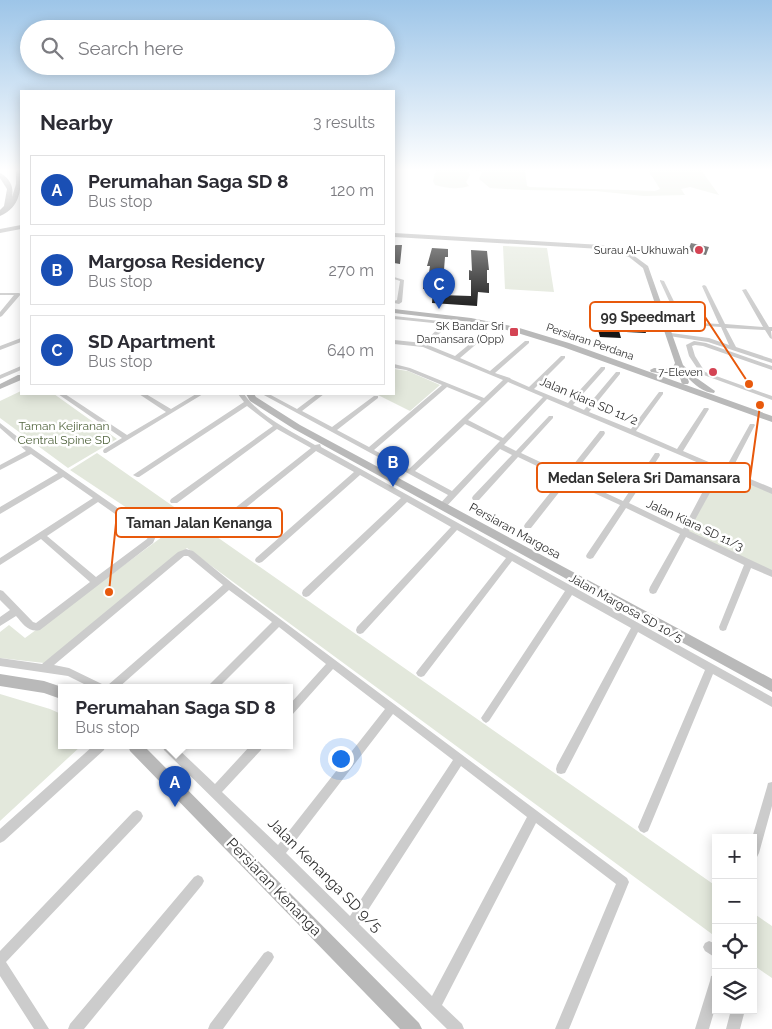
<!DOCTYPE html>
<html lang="en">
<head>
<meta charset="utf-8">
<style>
  :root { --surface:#fff; --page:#f7f7f7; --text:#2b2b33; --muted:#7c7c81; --line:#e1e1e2; --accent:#d44454 }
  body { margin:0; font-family:Raleway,sans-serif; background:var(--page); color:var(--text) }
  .controls { position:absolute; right:15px; bottom:15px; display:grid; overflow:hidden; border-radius:0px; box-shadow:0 2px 12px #0003 }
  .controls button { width:45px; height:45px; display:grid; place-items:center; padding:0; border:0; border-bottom:1px solid var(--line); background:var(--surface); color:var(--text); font:25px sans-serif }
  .you { position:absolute; left:340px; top:758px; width:18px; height:18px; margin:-12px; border:4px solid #fff; border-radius:50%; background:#1a73e8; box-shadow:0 0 0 8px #1a73e833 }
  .badge { display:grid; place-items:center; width:32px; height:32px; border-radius:50%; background:var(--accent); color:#fff; font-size:16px; font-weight:700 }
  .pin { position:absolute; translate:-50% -41px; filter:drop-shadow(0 1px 2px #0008) }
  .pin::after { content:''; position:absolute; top:26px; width:18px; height:15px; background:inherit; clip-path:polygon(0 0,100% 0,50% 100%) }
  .popup { position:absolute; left:58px; top:684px; width:235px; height:65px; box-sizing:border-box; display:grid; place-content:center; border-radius:0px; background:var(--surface); filter:drop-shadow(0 1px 4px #0005); font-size:16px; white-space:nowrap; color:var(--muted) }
  .popup b { font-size:19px; color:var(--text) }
  .popup::after { content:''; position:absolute; left:50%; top:100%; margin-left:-10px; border:10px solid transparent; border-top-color:var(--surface) }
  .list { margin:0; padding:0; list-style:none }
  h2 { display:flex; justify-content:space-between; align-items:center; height:65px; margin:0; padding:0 20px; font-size:21px }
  h2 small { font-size:16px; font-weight:400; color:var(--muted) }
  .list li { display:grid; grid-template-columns:32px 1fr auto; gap:15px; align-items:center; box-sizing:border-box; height:70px; margin:0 10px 10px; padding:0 10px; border:1px solid var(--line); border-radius:0px }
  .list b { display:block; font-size:19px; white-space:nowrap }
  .list p { margin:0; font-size:16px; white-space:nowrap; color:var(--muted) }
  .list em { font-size:16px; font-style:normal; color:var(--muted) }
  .icon { flex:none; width:28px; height:28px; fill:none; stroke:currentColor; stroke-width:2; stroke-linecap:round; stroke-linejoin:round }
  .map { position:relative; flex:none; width:772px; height:1029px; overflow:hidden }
  .search { position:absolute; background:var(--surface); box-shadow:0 2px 12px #0003; left:20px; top:20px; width:375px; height:55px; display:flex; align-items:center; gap:12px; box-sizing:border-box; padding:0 18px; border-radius:28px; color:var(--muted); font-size:19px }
  .panel { position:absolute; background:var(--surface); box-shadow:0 2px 12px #0003; left:20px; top:90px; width:375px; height:305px; border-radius:0px }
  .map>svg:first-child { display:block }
  .green { fill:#e3e8dc }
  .building { fill:#161616 }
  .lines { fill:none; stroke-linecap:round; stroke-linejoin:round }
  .street { fill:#ccc; fill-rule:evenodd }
  .secondary { fill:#b9b9b9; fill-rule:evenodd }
  .highway { fill:#969696; fill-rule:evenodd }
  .poi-dot { fill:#d44454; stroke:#fff; stroke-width:2 }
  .labels { text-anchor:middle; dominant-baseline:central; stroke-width:5; stroke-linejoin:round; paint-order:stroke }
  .far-poi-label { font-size:11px; fill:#2f2f2f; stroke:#fff; text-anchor:end }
  .far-street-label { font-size:11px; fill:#2f2f2f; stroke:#fff }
  .street-label { font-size:12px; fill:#2f2f2f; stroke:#fff }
  .park-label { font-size:12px; fill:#546741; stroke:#fff }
  .near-street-label { font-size:15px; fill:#2f2f2f; stroke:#fff }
  .leader { fill:none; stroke:#e8590c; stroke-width:2 }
  .callout-dot { fill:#e8590c; stroke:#fff; stroke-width:2 }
  .callout { fill:#fff; stroke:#e8590c; stroke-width:2 }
  .callout-label { font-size:14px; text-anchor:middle; font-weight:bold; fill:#2f2f2f }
</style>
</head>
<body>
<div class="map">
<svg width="772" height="1029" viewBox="0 0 772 1029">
  <rect width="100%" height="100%" fill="#fff"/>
  <path class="green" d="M436 170H467L470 175 466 182 469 186C457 190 446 188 435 185L433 181Z
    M470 170H525L527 186 530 187 655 191 660 189 648 170H701L719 195 690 187 681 189 685 195 644 196 596 191 525 190 490 188 479 179 482 172Z
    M503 246 547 248 554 292 505 289Z
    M394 369 408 371 440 385 410 411 376 394H394Z
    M21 391V394H54L117 439 68 468 0 418V401Z
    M97 453 716 886V937L187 548 44 663 0 658V632L9 625 25 638 166 534 70 470Z
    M721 471 772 492V572L688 532Z
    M0 694 50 709 61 714V746H81L0 821Z
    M753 913 772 926V978L753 965Z"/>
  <path class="building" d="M691 243 709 247 706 255 692 252 689 248Z
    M396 245H402L400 264 394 263V246Z
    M432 248 448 249V257H445L444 270H446L445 279H442L440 295 471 296V280H469V270L472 271 471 250 487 251 489 270H487V283H489V293L478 292 477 306 432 303 433 290 423 289 424 279H428L430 266H427Z
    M629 305 638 307 646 333 626 332 622 317 595 315 593 306 619 307H630Z
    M597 326 618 327 621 338 600 337Z"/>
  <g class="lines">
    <path class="street" d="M394 277 404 280 402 302 399 304 394 303V301L397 300 400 281 394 279Z
      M660 280 664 281 684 322 719 324 702 286 704 285 706 286 725 324 763 327 742 290 746 289 769 327H772V331H771L772 339 770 338 765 330 726 328 736 347 772 359V363L708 342 669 336V334L671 333 709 338 729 345 721 327 680 324 672 308 658 307 657 306 660 304 671 305 660 281Z
      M0 293H19L21 294 2 316 0 317V312L14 295H0Z
      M394 316 449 322V324L428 345 455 356 483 333H487V335L460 358 490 371 525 341H529V343L495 373 510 378 511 379 529 387 561 356H565V358L534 389 568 403 601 367H605V369L573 405 584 410 616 372H620V374L589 412 631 429 659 392H663V394L636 431 677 449 704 408H708L709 409 683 451 725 469 750 424H754L755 425 731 471 772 488V494L547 399 504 445 516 451 549 416H553V418L521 453 566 474 600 431H604L605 433 604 435 571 477 623 501 655 453H659L660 455 659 457 629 503 683 529 710 478H716L717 480 689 531 772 570V577L751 568 727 627 726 630 723 631 720 630 719 627 744 565 686 537 656 593 653 594 650 593 649 590 650 587 680 534 626 508 593 558 590 559 587 558 586 556 587 554 620 505 568 481 531 528H525L524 526 525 524 562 478 518 457 479 500H473L472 498 473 496 512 455 500 449 445 508H439L438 506 448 495 262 394H269L297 409 317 394H324L302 411 332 427 374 396H378V398L337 430 369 447 442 385 406 370 394 368V364L410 368 484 398 503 380 423 347 394 344V340L423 343 443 324 394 319ZM508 382 543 397 503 438 468 420ZM447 387 481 401 409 469 374 450ZM465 424 500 441 452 491 415 471Z
      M21 338V342L0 350V346Z
      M694 341 706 343 772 366V370L703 346 695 345 692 346 695 356 705 372 772 396V400L701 374 689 356 686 345Z
      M21 366V370L0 379V375Z
      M58 394H65L127 435 166 412 139 394H146L171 409 196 394H203L106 453H104L103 451 104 449 122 438Z
      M238 394H244C259 416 292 432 315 445L320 444 321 447 772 697V707L713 674 648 831 644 833 640 831 638 827 705 670 638 632 565 773 561 774 557 773 556 769 557 765 631 628 572 595 489 721 486 723 483 721 481 718 483 715 565 591 512 561 424 676 421 677 418 676 416 673 418 670 506 558 457 530 363 633 360 634 357 633 356 630 357 627 451 527 407 502 309 596 306 597 303 596 302 593 303 590 401 498 360 475 262 562 259 563 256 562 255 560 256 558 354 472 316 451 217 531H211L210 529 211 527 311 448 277 429 177 503H171L170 501 171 499 273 426 247 406 139 477H137L133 475 244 402Z
      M0 423 33 449 155 534 156 536 153 543 40 630C29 633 23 624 16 616L0 626V617L10 610 0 600V590L3 591 33 622 36 623 90 582 41 539 0 565V558L93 498 63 477 0 514V507L58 473 31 454 0 470V465L26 451 0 428ZM98 502 148 537 147 539 96 577 47 536Z
      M186 549 193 551 232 583 627 878 629 882 569 1029H555L616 884 536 823 442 1005 462 1024 464 1029H447L164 750 163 746H175L215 784 250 746H262L261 750 222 792 278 845 385 709 333 669 292 715 289 717V705L326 664 279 627 218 688H207L209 685 272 622 229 590 118 688H106L108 685 223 585 188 556H184L54 665 69 668 104 685 106 688H92L68 676 0 666V658L42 664 178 552ZM393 714 453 760 350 916 286 853ZM461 766 527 817 432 996 359 924Z
      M93 746H105L104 750 4 841 0 843V829Z
      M772 782V806L759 853 757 857 753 859V838H752L767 787 768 783Z
      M137 810 141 812 143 816 141 820 6 962 49 1029H34L0 976V951L133 812Z
      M198 875 202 877 204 881 202 885 84 1029H68L70 1024 194 877Z
      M709 941 716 944V958L705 951 703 947 705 943Z
      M268 951 272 953 274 957 272 961 223 1029H208L210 1024 264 953Z
      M716 975V1005L709 1029H695L710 981 711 976Z
      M731 1010H745L740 1029H726Z"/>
    <path class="secondary" d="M21 225V229L0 233V229Z
      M394 233 602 245 633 255 648 266 683 365 698 379 715 391 714 393C704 393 694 384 687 377L689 382 688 384H682L678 372 665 374 651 372 650 370 654 368 672 369 675 363 643 268 629 257 601 249 394 237Z
      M394 309 471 318 516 327 569 343 772 416V422L563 347 511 331 471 322 394 313Z
      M18 375H21V380L0 389V384Z
      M246 394H254L256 397 300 425 772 679V692L294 429 250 401Z
      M0 674 44 681 65 688H61V699L44 693 0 686Z
      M128 746H144L419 1023 422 1029H400L130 751Z"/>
    <path class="highway" d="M16 170H21C21 189 21 207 0 216V210L4 206 7 189 0 178V173C10 178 14 187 12 197L16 184Z"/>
  </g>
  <linearGradient id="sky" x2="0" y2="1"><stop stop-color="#9dc5e8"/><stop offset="0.54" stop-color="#fff"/><stop offset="1" stop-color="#fff" stop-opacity="0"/></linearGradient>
  <rect width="772" height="314" fill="url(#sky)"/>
  <g class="poi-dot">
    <circle cx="699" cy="250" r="5"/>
    <rect x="509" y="327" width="10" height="10" rx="2.5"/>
    <circle cx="713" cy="372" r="5"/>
  </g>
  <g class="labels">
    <g class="far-poi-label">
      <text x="689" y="250">Surau Al-Ukhuwah</text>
      <text x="504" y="326">SK Bandar Sri<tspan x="504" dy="13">Damansara (Opp)</tspan></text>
      <text x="703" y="372">7-Eleven</text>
    </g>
    <g class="far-street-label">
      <text transform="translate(590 342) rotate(19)">Persiaran Perdana</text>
    </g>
    <g class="street-label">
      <text transform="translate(589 401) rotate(23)">Jalan Kiara SD 11/2</text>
      <text transform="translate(695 525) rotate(25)">Jalan Kiara SD 11/3</text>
      <text transform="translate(515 531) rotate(29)">Persiaran Margosa</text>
      <text transform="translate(626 608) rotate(29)">Jalan Margosa SD 10/5</text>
    </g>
    <g class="park-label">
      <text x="64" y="426">Taman Kejiranan<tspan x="64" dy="14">Central Spine SD</tspan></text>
    </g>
    <g class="near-street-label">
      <text transform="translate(325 875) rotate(45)">Jalan Kenanga SD 9/5</text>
      <text transform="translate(274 887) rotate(46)">Persiaran Kenanga</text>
    </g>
  </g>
  <path class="leader" d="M749 384L705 317M760 405L750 478M109 592L116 523"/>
  <g class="callout-dot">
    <circle cx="749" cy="384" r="5"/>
    <circle cx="760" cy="405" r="5"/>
    <circle cx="109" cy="592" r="5"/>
  </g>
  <g class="callout">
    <rect x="590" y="302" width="115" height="29" rx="5"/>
    <rect x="537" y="463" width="213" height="29" rx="5"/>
    <rect x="116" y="508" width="166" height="29" rx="5"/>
  </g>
  <g class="callout-label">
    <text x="648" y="322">99 Speedmart</text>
    <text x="644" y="483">Medan Selera Sri Damansara</text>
    <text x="199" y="528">Taman Jalan Kenanga</text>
  </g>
</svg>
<div class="controls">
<button>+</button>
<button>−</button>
<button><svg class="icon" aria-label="locate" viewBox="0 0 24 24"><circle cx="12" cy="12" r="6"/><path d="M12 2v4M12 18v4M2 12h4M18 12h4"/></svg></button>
<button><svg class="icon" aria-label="layers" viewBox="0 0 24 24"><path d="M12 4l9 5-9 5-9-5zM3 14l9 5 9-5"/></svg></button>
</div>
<div class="you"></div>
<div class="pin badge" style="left:175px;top:807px;background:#1a4fb4">A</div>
<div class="popup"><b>Perumahan Saga SD 8</b>Bus stop</div>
<div class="pin badge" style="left:393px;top:487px;background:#1a4fb4">B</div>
<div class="pin badge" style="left:439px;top:309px;background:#1a4fb4">C</div>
<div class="search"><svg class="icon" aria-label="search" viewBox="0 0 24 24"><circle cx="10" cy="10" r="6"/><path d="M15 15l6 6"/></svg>Search here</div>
<section class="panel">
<h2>Nearby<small>3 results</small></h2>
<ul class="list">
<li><span class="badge" style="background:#1a4fb4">A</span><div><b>Perumahan Saga SD 8</b><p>Bus stop</p></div><em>120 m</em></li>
<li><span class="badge" style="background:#1a4fb4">B</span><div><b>Margosa Residency</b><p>Bus stop</p></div><em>270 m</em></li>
<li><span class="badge" style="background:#1a4fb4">C</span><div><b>SD Apartment</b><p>Bus stop</p></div><em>640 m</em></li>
</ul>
</section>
</div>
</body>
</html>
